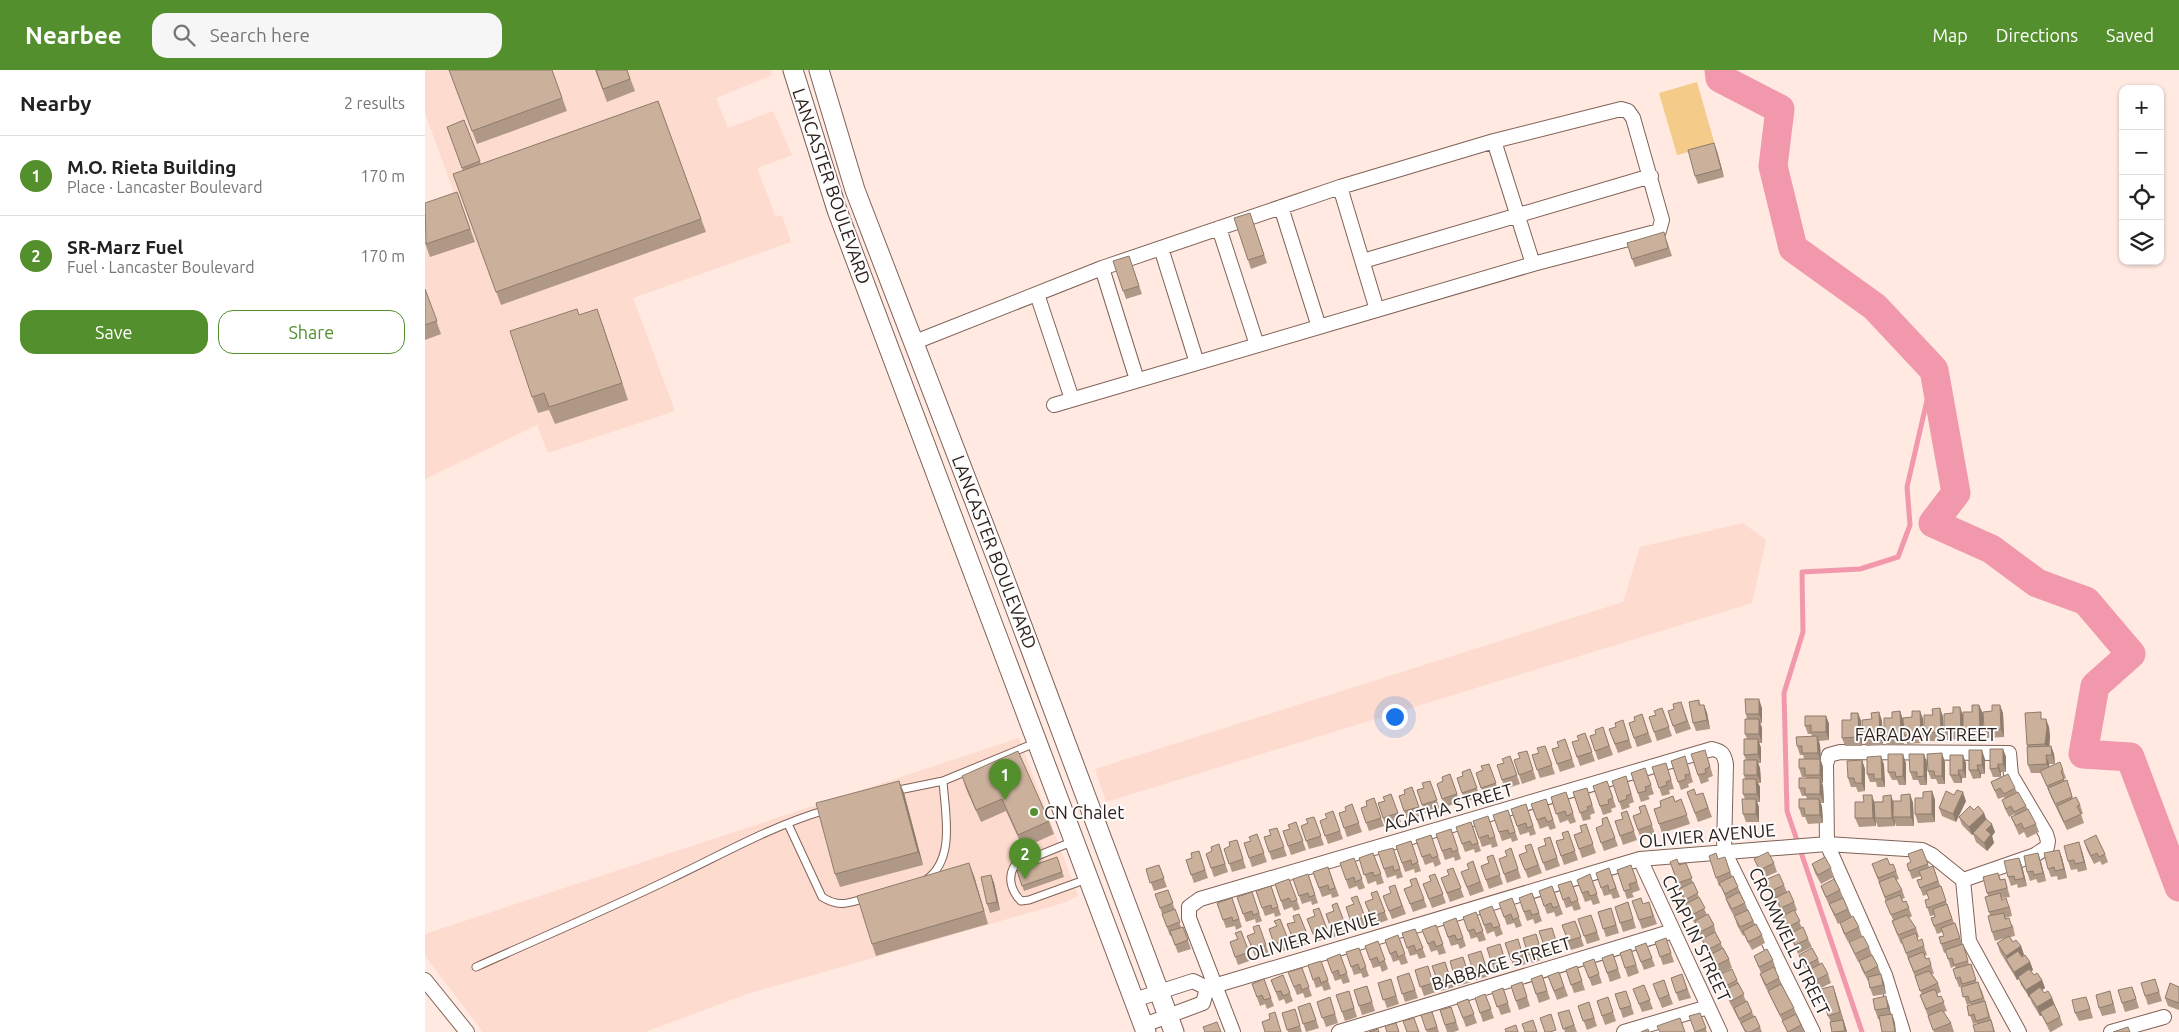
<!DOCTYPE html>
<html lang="en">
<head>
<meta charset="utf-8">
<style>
  :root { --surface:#fff; --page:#f6f6f6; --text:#222; --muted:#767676; --line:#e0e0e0; --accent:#548f2d }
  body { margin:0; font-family:Ubuntu,sans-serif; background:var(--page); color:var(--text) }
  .controls { position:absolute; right:15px; top:15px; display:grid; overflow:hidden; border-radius:10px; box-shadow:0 1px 4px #0004 }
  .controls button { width:45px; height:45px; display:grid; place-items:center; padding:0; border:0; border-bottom:1px solid var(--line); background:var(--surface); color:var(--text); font:25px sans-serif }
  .you { position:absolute; left:969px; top:646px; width:18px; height:18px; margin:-12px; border:4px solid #fff; border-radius:50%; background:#1a73e8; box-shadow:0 0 0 8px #1a73e833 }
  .badge { display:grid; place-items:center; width:32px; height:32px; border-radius:50%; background:var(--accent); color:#fff; font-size:16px; font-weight:700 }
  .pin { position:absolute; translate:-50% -41px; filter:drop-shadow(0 1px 2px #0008) }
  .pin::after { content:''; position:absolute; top:26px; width:18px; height:15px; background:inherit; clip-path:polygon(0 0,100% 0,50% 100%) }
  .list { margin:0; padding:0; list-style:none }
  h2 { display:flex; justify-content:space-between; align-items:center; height:65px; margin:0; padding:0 20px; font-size:21px }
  h2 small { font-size:16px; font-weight:400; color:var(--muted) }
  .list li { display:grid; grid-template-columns:32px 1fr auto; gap:15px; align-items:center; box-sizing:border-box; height:80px; padding:0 20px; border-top:1px solid var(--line) }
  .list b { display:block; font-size:19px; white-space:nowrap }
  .list p { margin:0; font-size:16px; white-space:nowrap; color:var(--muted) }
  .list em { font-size:16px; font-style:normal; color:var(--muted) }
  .actions { display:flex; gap:10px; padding:15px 20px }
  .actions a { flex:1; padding:11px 0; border:1px solid var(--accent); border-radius:15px; text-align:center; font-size:18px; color:var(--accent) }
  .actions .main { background:var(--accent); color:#fff }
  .icon { flex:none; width:28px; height:28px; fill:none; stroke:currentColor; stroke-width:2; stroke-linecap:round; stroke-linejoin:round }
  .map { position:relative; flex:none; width:1754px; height:962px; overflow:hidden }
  header { display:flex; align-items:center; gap:30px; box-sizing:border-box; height:70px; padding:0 25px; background:var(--accent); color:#fff }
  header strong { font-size:24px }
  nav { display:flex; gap:28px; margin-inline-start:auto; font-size:18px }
  .search { width:350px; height:45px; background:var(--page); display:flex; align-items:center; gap:12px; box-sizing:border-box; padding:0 18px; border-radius:15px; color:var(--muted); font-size:19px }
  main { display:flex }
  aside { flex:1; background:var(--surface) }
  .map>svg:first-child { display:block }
  .built { fill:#fddbce }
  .green { fill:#f4cb88 }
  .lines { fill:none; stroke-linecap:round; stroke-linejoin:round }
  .stream { stroke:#f198ad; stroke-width:5 }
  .river { stroke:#f198ad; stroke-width:29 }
  .service-casing { stroke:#806257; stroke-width:9 }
  .minor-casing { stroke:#806257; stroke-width:16 }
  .secondary-casing { stroke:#806257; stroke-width:21 }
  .service { stroke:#fff; stroke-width:7 }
  .minor { stroke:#fff; stroke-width:14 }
  .secondary { stroke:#fff; stroke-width:19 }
  .wall { fill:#af9885 }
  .shaded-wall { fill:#8e7c6c }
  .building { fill:#cbb19b; stroke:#8e7c6c }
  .poi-dot { fill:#548f2d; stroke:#fcfcfc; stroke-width:2 }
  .labels { text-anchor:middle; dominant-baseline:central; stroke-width:4; stroke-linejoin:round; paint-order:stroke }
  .street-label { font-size:18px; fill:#2d201b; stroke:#fcfcfc }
  .poi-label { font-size:18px; fill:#2d201b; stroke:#fcfcfc; text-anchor:start }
</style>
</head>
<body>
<header>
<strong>Nearbee</strong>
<div class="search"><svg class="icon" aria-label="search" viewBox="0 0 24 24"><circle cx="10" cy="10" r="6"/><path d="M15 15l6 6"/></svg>Search here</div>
<nav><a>Map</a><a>Directions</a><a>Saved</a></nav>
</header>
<main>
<aside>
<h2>Nearby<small>2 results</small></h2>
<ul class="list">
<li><span class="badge">1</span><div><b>M.O. Rieta Building</b><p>Place · Lancaster Boulevard</p></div><em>170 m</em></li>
<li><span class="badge">2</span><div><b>SR-Marz Fuel</b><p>Fuel · Lancaster Boulevard</p></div><em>170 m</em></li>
</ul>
<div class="actions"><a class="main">Save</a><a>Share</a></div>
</aside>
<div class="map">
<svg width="1754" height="962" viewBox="0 0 1754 962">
  <rect width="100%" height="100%" fill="#ffe9e1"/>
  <path class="built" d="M0 0H346L347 5 291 28 303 58 348 41 367 85 332 98 351 147 357 145 366 172 208 228 250 341 123 383 112 355 0 409V138L32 131 0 43Z
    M1318 453 1341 470 1327 533 681 732 670 699 1198 532 1215 477Z
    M594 668 653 826 638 833 322 924 220 962H58L0 886V864Z"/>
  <path class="green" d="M1272 12 1290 75 1252 85 1234 23Z"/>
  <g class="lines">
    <path class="stream" d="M1437 962 1362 741 1359 623 1378 562 1377 502 1435 499 1473 487 1485 455 1482 417 1509 300"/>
    <path class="river" d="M1294 0 1295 8 1355 39 1348 96 1368 178 1450 237 1509 300 1531 423 1508 453 1566 479 1612 513 1661 531 1706 584 1670 616 1658 684 1705 687 1754 817"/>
    <defs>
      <path id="service" d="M469 721 518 711 610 673
        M363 754 397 827C415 838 423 833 441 828
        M649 771 590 795C582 807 586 821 596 831L604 830 662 809
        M501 810C531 789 520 743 518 711
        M51 897C115 868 181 840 245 809 296 785 346 756 401 740"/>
      <path id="minor" d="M1069 71 1108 194
        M915 117 952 240
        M856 137 894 257
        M794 158 832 275
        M736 178 772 293
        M938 191 1226 106
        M677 198 712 310
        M612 224 647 329
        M490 272 677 198 915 117 1069 71 1196 39 1203 41 1208 48 1237 150 1234 161 1108 194 629 335
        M1215 789 1295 962
        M0 910 42 962
        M709 930 768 911 782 918 1215 789 1402 774 1497 780 1507 785 1538 810 1544 871 1594 962
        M719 955 778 933 782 918
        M808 962 764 848V837L775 829 1287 679C1297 681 1299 684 1301 694L1299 781 1388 962
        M914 962 1248 861
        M1199 962 1283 937
        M1478 962 1460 905 1402 774 1401 694 1404 685 1415 682 1584 683 1586 705 1621 764 1623 771 1622 777 1610 785 1538 810
        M1686 962 1739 947"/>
      <path id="secondary" d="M368 0 412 140 721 962
        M394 0 430 120 575 497 749 962"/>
    </defs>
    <use href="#service" class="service-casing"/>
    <use href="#minor" class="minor-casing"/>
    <use href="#secondary" class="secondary-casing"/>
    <use href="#service" class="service"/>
    <use href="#minor" class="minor"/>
    <use href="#secondary" class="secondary"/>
  </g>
  <path class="wall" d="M24 0H127L142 41 52 74Z
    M170 0H202L210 21 182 32Z
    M233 31 281 162 76 235 28 104 38 101 22 57 39 50 56 94Z
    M1292 81 1299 107 1273 114 1270 106Z
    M32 122 50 172 5 187 0 173Z
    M825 143 842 193 826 199 809 148Z
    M1242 171 1247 186 1210 197 1207 189Z
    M704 186 717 224 701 229 688 191Z
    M0 219 16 264 0 270Z
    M155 245 178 256 203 330 130 354 124 340 113 343 107 327Z
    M1274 630 1275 635H1279L1282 643 1285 659 1271 661 1268 653Z
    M1256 632 1266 659 1251 664 1243 641 1249 639Z
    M1554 635 1558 644V668H1542L1539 661V669L1522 670 1519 661 1538 645 1547 642Z
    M1237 638 1247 666 1232 671 1224 647 1231 645Z
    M1337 638V653H1335L1337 658V673H1334L1336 678V693H1333L1335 698 1336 713H1333L1335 717V732H1332L1334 737V752H1321L1318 744 1320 729 1318 724 1320 709 1319 705 1321 690 1319 685 1322 669 1320 664 1322 649 1321 644Z
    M1515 638 1518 647 1519 671H1502L1499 663Z
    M1475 641 1478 650 1479 674 1462 675 1459 666Z
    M1495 641 1498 649 1499 673 1482 674 1479 665 1487 647Z
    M1567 641 1578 643 1579 667 1562 668 1559 659Z
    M1454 642 1457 651 1458 675 1441 676 1438 667 1447 649Z
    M1433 643 1436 651 1437 676H1420L1417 668 1426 650Z
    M1217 644 1227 672 1212 677 1204 653 1210 651Z
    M1401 646 1404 654V670L1394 671 1395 675 1396 691 1398 697V713H1397L1398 716 1399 733H1396L1397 737 1398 753 1383 754 1380 747H1377L1374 738 1382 729 1381 726H1377L1374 718 1381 708V707H1377L1374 698 1379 689 1378 685H1375L1372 676 1387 666 1386 664H1383L1380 656Z
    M1619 649 1624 657 1625 667 1624 676H1626L1629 684 1630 694H1624V697L1638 700 1641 708 1639 709 1640 711 1645 718 1648 729 1655 735 1658 744H1656L1659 753 1642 760 1626 727 1616 703H1606L1603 695 1602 675Z
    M1198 650 1207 678 1193 683 1184 659 1191 657Z
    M1178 657 1188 685 1173 690 1165 666 1171 664Z
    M1160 663 1170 691 1155 696 1147 672 1154 670Z
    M1140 669 1150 697 1135 702 1127 679 1134 677Z
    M1120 676 1130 704 1115 708 1107 685 1114 683Z
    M1578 679 1581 687V702H1576V707L1590 718 1592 722 1601 736 1611 754 1614 762 1602 768 1599 762 1594 765 1586 747 1590 746 1589 744 1584 747 1580 739 1577 730 1580 729 1579 727 1573 729 1566 712 1576 707H1568L1565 699Z
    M1280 680 1288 706 1283 708 1284 711 1276 714 1266 684Z
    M1102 681 1111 709 1097 714 1089 690 1095 688Z
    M1499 684 1502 693V715H1495L1493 710H1488L1485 702Z
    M1085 686 1095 714 1080 719 1072 695 1079 693Z
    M1260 686 1268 712 1263 714 1264 717 1256 720 1246 691Z
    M1456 686 1459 695 1460 717H1452L1451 712H1445L1442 704Z
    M1560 689V704H1556V708L1548 709 1544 700Z
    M1437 690 1440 699V721L1433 722 1431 717H1426L1423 708Z
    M1520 692V714H1513L1511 709H1506L1503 701Z
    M1241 693 1249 719 1244 720 1245 724 1237 726 1227 697Z
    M1481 693V715H1474L1472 710H1467L1463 702Z
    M1541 693V708H1537V713H1529L1525 705Z
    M1064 694 1074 722 1059 726 1051 703 1058 700Z
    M1220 698 1229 724 1223 726 1225 729 1216 732 1206 703Z
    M1045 699 1055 727 1040 732 1032 708 1038 706Z
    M1025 704 1035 732 1020 737 1012 714 1018 711Z
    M537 706 624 751 629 764 598 778 581 741 556 752 541 719Z
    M1201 706 1209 732 1204 734 1205 737 1197 740 1187 711Z
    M474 711 479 723 498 795 415 817 410 804Z
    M1005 711 1015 739 1000 743 992 720 999 718Z
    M1182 711 1191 737 1186 739 1187 742 1178 745 1168 716Z
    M987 717 997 745 982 750 974 726 980 724Z
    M1162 718 1170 743 1165 745 1166 749 1158 751 1148 722Z
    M1507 721 1510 730V752L1493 753 1490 744 1498 728Z
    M1141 722 1151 752 1145 754 1143 750 1135 753 1126 727Z
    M1262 722 1271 725 1278 723 1287 747 1273 752Z
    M966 724 976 752 961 757 953 733 960 731Z
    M1485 724 1488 733 1489 756H1471L1470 752V756L1453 757 1451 752V756L1434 757 1430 748 1449 732 1476 731Z
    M1529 725 1541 731 1531 752 1517 746 1514 738Z
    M949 728 959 756 944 761 936 738 942 736Z
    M1121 729 1131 758 1125 760 1123 756 1115 759 1106 734Z
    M1256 729 1265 754 1237 763 1229 739Z
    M927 734 937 762 922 767 914 743 921 741Z
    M1101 734 1111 764 1105 766 1104 762 1095 765 1086 739Z
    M1220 735 1230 764 1216 769 1208 746 1216 743Z
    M1083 740 1093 770 1087 772 1086 768 1077 771 1068 745Z
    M1549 740 1559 743 1561 749 1570 762 1567 766 1569 773 1562 781 1551 772 1548 764 1547 765 1537 755 1534 747Z
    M908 741 918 769 903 774 895 751 902 748Z
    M1202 741 1212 770 1198 775 1190 751 1198 749Z
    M1063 746 1073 776 1067 778 1066 774 1057 777 1048 751Z
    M889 747 899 775 884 779 876 756 883 753Z
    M1182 747 1193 776 1179 781 1171 758 1178 755Z
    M871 752 881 780 866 785 858 761 865 759Z
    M1046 752 1056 781 1050 783 1049 779 1040 782 1031 757Z
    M1161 754 1171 783 1157 788 1149 765 1157 762Z
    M852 758 862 786 847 790 839 767 846 765Z
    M1026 759 1036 789 1030 791 1029 787 1020 790 1011 764Z
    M1143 761 1153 790 1139 795 1131 771 1139 769Z
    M832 764 842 792 827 797 819 773 826 771Z
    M1006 765 1016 794 1010 797 1008 792 1000 795 991 770Z
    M1125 767 1135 796 1121 801 1113 778 1121 775Z
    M812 770 821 798 807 802 799 779 805 776Z
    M986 771 996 801 990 803 989 799 980 802 971 776Z
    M1659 771 1680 784 1683 792 1677 795 1675 791 1669 794 1662 780Z
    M794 774 803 802 789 807 781 784 787 781Z
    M1106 774 1117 803 1103 808 1094 785 1102 782Z
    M968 778 978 807 972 809 971 805 962 808 953 782Z
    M1086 778 1096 808 1082 813 1074 789 1082 786Z
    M1497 779 1504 797 1508 796 1529 853H1530L1544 894 1552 913 1557 921 1570 962H1550L1552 954V953L1548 954 1542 936 1546 935V934L1542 935 1536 917 1538 916 1534 917 1531 909 1530 896 1526 898 1521 882 1519 883 1514 867 1519 866 1517 862 1512 864 1506 848 1510 847V845L1505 846 1500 830 1504 829 1503 824 1498 826 1492 810 1497 809 1496 806 1487 809 1482 794 1486 792Z
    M1634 780 1637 788 1642 808 1633 810 1632 806 1626 807 1623 799Z
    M774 781 783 808 769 813 761 790 767 788Z
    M1657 781 1662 800 1653 802 1652 799 1646 800 1643 791Z
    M948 783 959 813 952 815 951 811 943 814 934 788Z
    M1613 783 1616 792 1621 811 1613 813 1611 809 1605 811 1602 802Z
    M1068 785 1078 814 1064 819 1056 796 1064 793Z
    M1284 786 1293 789 1300 787 1307 806 1313 817 1323 840 1330 854 1337 865 1340 873 1327 880 1319 865 1318 866 1312 855 1310 848 1304 837 1296 816H1294Z
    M632 787 639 807 599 821 592 801Z
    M929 788 940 818 934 820 932 816 924 819 915 793Z
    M1594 788 1597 796 1602 816 1593 818 1592 814 1586 816 1583 807Z
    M1329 789 1349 793 1352 802 1338 808 1333 798Z
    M1048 791 1059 821 1045 826 1036 802 1044 799Z
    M1245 792 1254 795 1261 793 1269 816 1282 845 1289 855 1291 864 1298 878 1304 889 1307 898 1293 905 1280 878 1277 869 1271 853 1270 854 1264 843 1258 828Z
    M1387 794 1406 798 1409 807 1396 814 1390 803Z
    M1447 794 1465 795 1471 801 1474 809 1471 810 1477 820 1480 828 1477 829 1478 832 1481 831 1487 846 1484 848 1491 858 1494 867H1492L1493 871 1499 876 1502 885 1499 886 1501 889 1504 888 1509 904H1507L1513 913 1516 922 1512 924 1513 927 1516 926 1522 941 1519 942 1526 953 1529 962H1509L1495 925H1497L1477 873 1476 874 1470 859 1467 851 1468 850Z
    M734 795 742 817 729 821 721 799Z
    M1206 795 1215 820 1207 823 1209 827 1202 829 1192 800Z
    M903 797 914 826 907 828 906 824 897 827 888 802Z
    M1028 798 1039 827 1025 832 1016 808 1024 806Z
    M1184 798 1195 827 1188 829 1186 824 1179 826 1171 803Z
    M1573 803 1576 810 1580 809 1585 827 1577 828 1585 837 1587 846 1580 848 1588 856 1590 866 1585 867 1588 872 1596 876 1599 885 1596 887 1605 892 1608 900 1606 901 1609 905 1617 910 1620 918 1617 920 1619 923 1627 928 1630 936 1635 947 1638 955 1626 962H1625L1619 950 1617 945 1615 946 1607 933 1605 928 1596 915 1594 909 1592 910 1575 882 1572 873 1580 868 1570 871 1567 862 1565 846 1564 842 1563 826 1562 823Z
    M883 804 893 833 887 835 886 831 877 834 868 809Z
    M1010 804 1021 833 1007 838 998 814 1006 811Z
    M1165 804 1175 833 1168 835 1166 830 1160 832 1152 810Z
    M566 805 569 813 575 840 565 843 562 834Z
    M549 806 563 854 451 886 447 874Z
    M991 808 1002 837 988 842 979 819 987 816Z
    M864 809 875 839 869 841 867 837 859 840 850 814Z
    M1340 810 1359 815 1362 822 1369 832 1372 840 1370 842 1377 858 1383 869 1387 877 1373 884 1365 866 1359 856 1356 847 1358 846 1351 829 1349 830 1343 819Z
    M1146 811 1156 839 1149 841 1147 836 1141 838 1133 815Z
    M970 815 981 844 967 849 958 826 966 823Z
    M846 816 856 845 850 847 849 843 840 846 831 821Z
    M1127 816 1138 844 1131 847 1129 842 1122 844 1114 821Z
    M1396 816 1415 820 1426 847 1413 854 1399 824Z
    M743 820 756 857H758L766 879 753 883 746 865 745 866 730 824Z
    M952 821 963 850 949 855 940 832 948 829Z
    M827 822 837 851 831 853 830 849 821 852 812 827Z
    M1107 823 1117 851 1110 854 1108 849 1102 851 1094 828Z
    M932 826 943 855 929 860 921 837 929 834Z
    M807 828 817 857 811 860 810 856 801 858 792 833Z
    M1087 828 1097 856 1091 858 1089 853 1082 855 1074 833Z
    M1207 831 1218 834 1224 832 1232 854 1217 859Z
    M1203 832 1211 858 1198 862 1190 837Z
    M912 833 923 862 909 867 901 844 909 841Z
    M1067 836 1078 864 1071 867 1069 861 1062 864 1054 841Z
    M894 838 905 867 891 872 882 849 890 846Z
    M1186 838 1194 863 1181 867 1173 842Z
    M1051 842 1061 870 1054 872 1052 867 1046 869 1038 847Z
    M874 844 885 873 871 878 862 854 870 852Z
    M1031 848 1041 876 1035 879 1033 874 1026 876 1018 853Z
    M855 849 866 878 852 883 844 859 851 856Z
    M1153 849 1169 853 1175 870 1162 874Z
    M1150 851 1159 876 1146 880 1137 855Z
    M1415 853 1434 857 1437 866 1423 872 1418 862Z
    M834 855 844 884 831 889 822 866 830 863Z
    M1011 855 1021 883 1014 885 1012 880 1006 882 997 860Z
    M1127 858 1135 883 1123 887 1114 861Z
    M990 859 1001 887 994 889 992 884 985 886 977 863Z
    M816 861 827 890 813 895 805 872 813 869Z
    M1111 864 1119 889 1107 893 1098 868Z
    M973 865 983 893 976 895 974 890 968 892 960 870Z
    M1241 868 1249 892 1238 895 1230 872Z
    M953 871 963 899 957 902 955 896 948 898 940 876Z
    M1424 872 1444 877 1447 885 1453 896 1459 913 1461 924 1448 926 1445 918 1444 910 1443 911 1437 900 1434 892H1433L1428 881Z
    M1080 873 1096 878 1101 894 1089 898Z
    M1221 873 1230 896 1219 900 1210 877Z
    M1075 874 1083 899 1070 903 1067 894Z
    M934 878 944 906 938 908 936 903 929 905 921 882Z
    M1206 879 1214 903 1203 907 1195 883Z
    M1056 881 1064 906 1051 910 1048 901Z
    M915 884 925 912 918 914 916 909 910 911 902 889Z
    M1188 884 1196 908 1185 912 1177 888Z
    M1374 885 1393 889 1395 894 1403 904 1406 913 1392 920 1385 903 1383 904 1377 893Z
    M1329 886 1348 890 1351 899H1350L1358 917 1369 938 1379 962H1362L1358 952 1338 912 1335 904 1336 903Z
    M1038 887 1046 912 1033 916 1025 891Z
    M1169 889 1177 913 1167 916 1158 893Z
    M896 891 906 919 899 921 897 916 891 918 883 895Z
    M1020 892 1029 917 1016 921 1007 896Z
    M1003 896 1011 922 999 926 990 900Z
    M1152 896 1160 920 1149 923 1141 900Z
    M877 898 887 926 880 928 878 923 872 925 863 902Z
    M1134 902 1143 926 1132 930 1123 906Z
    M984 903 993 928 980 932 972 907Z
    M1257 904 1266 928 1254 931 1246 908Z
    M858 905 868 931 861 934 859 929 854 931 846 910Z
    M1117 905 1125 929 1114 933 1106 909Z
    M1293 905 1312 910 1321 931 1329 946 1335 957 1337 962H1320L1303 929Z
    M839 909 849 936 842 939 840 934 835 936 827 914Z
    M966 909 974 934 962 938 953 913Z
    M1239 910 1248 934 1237 938 1228 914Z
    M1097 912 1105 936 1094 940 1086 916Z
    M1219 915 1228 939 1217 942 1208 919Z
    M942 916 950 941 937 945 929 920Z
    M1408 916 1411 925 1422 962H1407L1406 952 1403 946Z
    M1754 917V940L1743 936 1740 928Z
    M1078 918 1086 942 1076 945 1067 922Z
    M1733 918 1737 931 1723 935 1720 926Z
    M924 921 932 947 920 951 911 925Z
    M1201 921 1209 944 1198 948 1190 924Z
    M1060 924 1069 948 1058 952 1050 928Z
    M1710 925 1714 938 1700 942 1697 933Z
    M905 927 913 953 901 957 892 932Z
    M1183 927 1191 951 1180 955 1172 931Z
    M1043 929 1052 953 1041 957 1032 933Z
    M1688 930 1691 943 1677 946 1674 938Z
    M1164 932 1172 956 1162 960 1153 936Z
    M885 933 894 958 881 962 873 937Z
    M1464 935 1466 944H1467L1470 953 1453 949 1450 940Z
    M1664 935 1668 948 1654 951 1650 943Z
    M1026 937 1034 960 1029 962H1022L1015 940Z
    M870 939 877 962H863L857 943Z
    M1144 940 1152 962H1140L1133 943Z
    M1007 942 1014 962H1002L996 945Z
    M1275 943 1282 962H1270L1264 946Z"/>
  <path class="shaded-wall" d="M1289 73 1292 81 1299 107 1296 99Z
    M172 239 178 256 203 330 197 313Z
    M1334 629 1337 638V653L1334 644Z
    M1279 635 1282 643 1285 659 1282 650Z
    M1554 635 1558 644V668L1555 659Z
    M1575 635 1578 643 1579 667 1576 659Z
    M1535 637 1538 645 1539 669 1536 661Z
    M1515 638 1518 647 1519 671 1516 662Z
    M1475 641 1478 650 1479 674 1476 665Z
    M1495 641 1498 649 1499 673 1496 665Z
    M1454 642 1457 651 1458 675 1455 667Z
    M1433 643 1436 651 1437 676 1434 667Z
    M1401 646 1404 654V670L1401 662Z
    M1334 649 1337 658V673L1334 664Z
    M1621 649 1624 657 1625 667 1624 682 1620 674Z
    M1392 666 1395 675 1396 691 1398 697V713L1395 705V689L1393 683Z
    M1333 669 1336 678V693L1333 684Z
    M1626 676 1629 684 1630 694 1627 685Z
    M1578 679 1581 687V702L1578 694Z
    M1557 680 1560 689V704L1557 695Z
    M1517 683 1520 692V714L1517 706Z
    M1478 684 1481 693V715L1478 706Z
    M1499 684 1502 693V715L1499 706Z
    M1538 685 1541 693V708L1538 700Z
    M1621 685 1624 694 1625 702 1622 694Z
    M1456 686 1459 695 1460 717 1457 709Z
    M1332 690 1335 698 1336 713 1332 705Z
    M1437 690 1440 699V721L1437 713Z
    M1573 694 1576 702V707L1573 698Z
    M1552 695 1556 704V708L1553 700Z
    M1533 700 1537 708V713L1534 705Z
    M1395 708 1398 716 1399 733 1395 724Z
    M1331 709 1335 717V732L1332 724Z
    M474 711 479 723 498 795 493 782Z
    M1507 721 1510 730V752L1507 744Z
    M1538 722 1541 731 1531 752 1528 744Z
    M1485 724 1488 733 1489 756 1486 747Z
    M1447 725 1450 734V748L1451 756 1448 748Z
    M1466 725 1469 734 1468 747 1470 752V756L1467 748Z
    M1331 729 1334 737V752L1331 744Z
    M1394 729 1397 737 1398 753 1395 745Z
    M1559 743 1562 751 1547 765 1544 757Z
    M1567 754 1570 762 1567 766 1569 773 1562 781 1559 773 1561 760Z
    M1654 772 1657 781 1662 800 1659 792Z
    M1634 780 1637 788 1642 808 1639 799Z
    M1613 783 1616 792 1621 811 1618 803Z
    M1594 788 1597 796 1602 816 1599 808Z
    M544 793 549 806 563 854 559 841Z
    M566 805 569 813 575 840 572 832Z
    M1596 876 1599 885 1584 894 1581 886Z
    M1605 892 1608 900 1594 909 1593 907 1594 909 1592 910 1589 902Z
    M1456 904 1459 913 1461 924 1458 915Z
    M1617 910 1620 918 1605 928 1604 925V928L1601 920Z
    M1408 916 1411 925 1422 962 1420 961 1418 950Z
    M1461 926 1464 935 1466 946 1463 938Z
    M1627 928 1630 936 1617 945 1615 942 1617 945 1615 946 1612 937Z
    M1467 944 1470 953 1471 962H1470Z"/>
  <path class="building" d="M24 0H127L137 28 47 61Z
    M171 0H202L205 9 178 19Z
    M233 31 276 149 71 222 28 104Z
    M39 50 55 91 37 98 22 57Z
    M1289 73 1296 99 1270 106 1263 80Z
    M32 122 45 159 1 174 0 133Z
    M825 143 839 185 823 190 809 148Z
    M1239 162 1243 178 1207 189 1202 173Z
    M704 186 714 216 698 221 688 191Z
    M0 219 12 251 0 255Z
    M152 239 154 245 172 239 197 313 124 337 119 323 107 327 85 261Z
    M1320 629H1334V644H1321Z
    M1274 630V635H1279L1282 650 1268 653 1264 632Z
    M1256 632 1262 651 1248 656 1243 641 1249 639 1248 634Z
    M1547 635H1554L1555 659 1538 660V642H1547Z
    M1567 635H1575L1576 659H1559L1558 642 1567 641Z
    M1528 637H1535L1536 661H1519V644L1528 643Z
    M1237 638 1244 657 1229 662 1224 647 1231 645 1229 641Z
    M1515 638 1516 662 1499 663V645H1508L1507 639Z
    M1475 641 1476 665 1459 666V648H1467V642Z
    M1487 641H1495L1496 665H1479L1478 648 1487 647Z
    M1454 642 1455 667H1438L1437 650 1447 649 1446 643Z
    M1616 642V649H1621L1622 658 1620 674 1602 675 1600 643Z
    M1426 643H1433L1434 667 1417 668V650H1426Z
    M1217 644 1223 663 1209 668 1204 653 1210 651 1209 647Z
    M1380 646H1401V662H1386V655L1380 656Z
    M1320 649H1334V664H1320Z
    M1198 650 1204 670 1190 674 1184 659 1191 657 1190 653Z
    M1178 657 1184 676 1170 681 1165 666 1171 664 1170 660Z
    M1160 663 1167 682 1152 687 1147 672 1154 670 1152 666Z
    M1392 666 1393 683H1377V676H1372L1371 667Z
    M1140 669 1147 689 1132 694 1127 679 1134 677 1132 672Z
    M1319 669H1333V684L1319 685Z
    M1120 676 1127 695 1112 700 1107 685 1114 683 1112 678Z
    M1626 676 1627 685H1621L1622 694 1603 695 1602 677Z
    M1565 679H1578V694H1573V698L1565 699Z
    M1280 680 1285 697 1280 699 1281 703 1273 705 1266 684Z
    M1544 680H1557V695H1552L1553 700H1544Z
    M593 681 624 751 593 765 577 729 551 740 537 706Z
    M1102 681 1108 700 1094 705 1089 690 1095 688 1093 683Z
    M1517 683V706H1510L1509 701H1503L1502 684Z
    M1463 684H1478V706L1471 707 1470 702H1463Z
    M1484 684H1499V706L1492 707V702H1485Z
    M1525 685H1538V700H1533L1534 705H1525Z
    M1085 686 1092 705 1077 710 1072 695 1079 693 1077 689Z
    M1260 686 1265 704 1260 705 1261 709 1253 712 1246 691Z
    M1456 686 1457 709H1449V704H1442V687Z
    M1374 689H1395V705H1380V698H1374Z
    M1319 690H1332V705H1319Z
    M1437 690V713H1430L1429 708H1423L1422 691Z
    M1635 692 1638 700 1636 701 1639 709 1622 716 1615 701Z
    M1241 693 1246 710 1241 712 1242 715 1234 718 1227 697Z
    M1064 694 1071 713 1056 718 1051 703 1058 700 1056 696Z
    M1220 698 1226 715 1220 717 1221 721 1213 723 1206 703Z
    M1045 699 1052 718 1037 723 1032 708 1038 706 1037 702Z
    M1025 704 1032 724 1017 729 1012 714 1018 711 1017 707Z
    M1583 704 1590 718 1579 724 1575 718 1570 721 1566 712Z
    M1201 706 1206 724 1201 726 1202 729 1194 732 1187 711Z
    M1374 708H1395V724H1380V718H1374Z
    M1318 709H1331L1332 724H1318Z
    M1642 710 1647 727 1630 734 1623 718Z
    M474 711 493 782 410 804 391 733Z
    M1005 711 1012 730 997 735 992 720 999 718 997 713Z
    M1182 711 1188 728 1183 730 1184 734 1175 736 1168 716Z
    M987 717 994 737 979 741 974 726 980 724 979 720Z
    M1162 718 1167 735 1162 737 1163 740 1155 743 1148 722Z
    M1269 719 1271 725 1278 723 1283 738 1270 743 1262 722Z
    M1532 720 1538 722 1528 744 1514 738 1521 721 1529 725Z
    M1507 721V744H1490V728H1498V722Z
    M1141 722 1148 743 1142 746 1140 741 1131 744 1126 727Z
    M1593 722 1601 736 1589 742 1586 736 1581 739 1577 730Z
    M966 724 973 743 958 748 953 733 960 731 958 727Z
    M1485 724 1486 747H1468V731H1476V725Z
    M1438 725H1447L1448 748H1430V732H1439Z
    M1466 725 1467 748H1450L1449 732H1458V726Z
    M1248 726 1250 732 1256 729 1262 745 1234 754 1229 739 1236 737 1235 731Z
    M1651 727 1655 735 1652 736 1656 744 1639 752 1632 736Z
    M949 728 956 748 941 753 936 738 942 736 941 731Z
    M1121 729 1128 750 1122 752 1120 747 1112 750 1106 734Z
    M1317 729H1331V744H1318Z
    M1374 729H1394L1395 745H1380L1379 738H1374Z
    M927 734 934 753 919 758 914 743 921 741 920 737Z
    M1101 734 1108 756 1102 758 1101 753 1092 756 1086 739Z
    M1220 735 1227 755 1213 760 1208 746 1216 743 1214 737Z
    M1545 736 1549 740 1553 736 1559 743 1544 757 1534 747Z
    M1603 739 1611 754 1599 759 1596 753 1591 756 1586 747Z
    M1083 740 1090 762 1084 764 1083 760 1074 762 1068 745Z
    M908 741 915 761 900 766 895 751 902 748 900 744Z
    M1202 741 1209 761 1195 766 1190 751 1198 749 1196 743Z
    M1063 746 1070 767 1064 769 1063 765 1054 768 1048 751Z
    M889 747 896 766 881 771 876 756 883 753 881 749Z
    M1182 747 1190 768 1176 773 1171 758 1178 755 1177 749Z
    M1561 749 1567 754 1561 760 1566 764 1559 773 1548 763Z
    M871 752 878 771 863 776 858 761 865 759 863 755Z
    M1046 752 1053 773 1047 775 1045 771 1037 774 1031 757Z
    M1161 754 1168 774 1154 779 1149 765 1157 762 1155 756Z
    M852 758 859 777 844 782 839 767 846 765 844 760Z
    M1026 759 1033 780 1027 782 1026 778 1017 781 1011 764Z
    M1143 761 1150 781 1136 786 1131 771 1139 769 1137 763Z
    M832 764 839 783 824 788 819 773 826 771 824 767Z
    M1006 765 1013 786 1007 788 1005 784 997 787 991 770Z
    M1671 765 1680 784 1674 787 1672 783 1666 786 1659 771Z
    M1125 767 1132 788 1118 793 1113 778 1121 775 1119 769Z
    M812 770 818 789 804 794 799 779 805 776 804 772Z
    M986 771 993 792 987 795 986 790 977 793 971 776Z
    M1654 772 1659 792 1650 794 1649 790 1643 791 1639 776Z
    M794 774 800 794 786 798 781 784 787 781 786 777Z
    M1106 774 1113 795 1100 800 1094 785 1102 782 1100 776Z
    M968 778 975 799 969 801 968 796 959 799 953 782Z
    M1086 778 1093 799 1079 804 1074 789 1082 786 1080 781Z
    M1497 779 1503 794 1484 801 1482 794 1486 792 1483 784Z
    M1634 780 1639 799 1630 801 1629 797 1623 799 1619 783Z
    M774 781 780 800 766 805 761 790 767 788 766 783Z
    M1343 782 1349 793 1335 800 1329 789Z
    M948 783 956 804 949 806 948 802 939 805 934 788Z
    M1291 783 1293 789 1300 787 1305 802 1291 808 1284 786Z
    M1613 783 1618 803 1609 805 1608 801 1602 802 1599 786Z
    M1068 785 1075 805 1061 810 1056 796 1064 793 1062 787Z
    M632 787 637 802 597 816 592 801Z
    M1400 787 1406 798 1393 805 1387 794Z
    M929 788 937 809 930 812 929 807 921 810 915 793Z
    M1462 788 1465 795 1468 794 1471 801 1453 808 1447 794Z
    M1594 788 1599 808 1590 810 1589 806 1583 807 1579 791Z
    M1252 789 1254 795 1261 793 1267 808 1253 813 1245 792Z
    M1048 791 1055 812 1042 817 1036 802 1044 799 1042 794Z
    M544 793 559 841 447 874 432 826Z
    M734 795 739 808 725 813 721 799Z
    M1206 795 1212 812 1204 814 1206 819 1199 821 1192 800Z
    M1508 796 1513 811 1495 818 1492 810 1497 809 1494 801Z
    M903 797 910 818 904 820 903 815 894 818 888 802Z
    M1028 798 1036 818 1022 823 1016 808 1024 805 1022 800Z
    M1184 798 1191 818 1184 821 1183 815 1176 818 1171 803Z
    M1573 803 1575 810 1580 809 1582 818 1562 823 1558 807Z
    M883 804 890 825 884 827 883 823 874 826 868 809Z
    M1010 804 1018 824 1004 829 998 814 1006 811 1004 806Z
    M1165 804 1172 824 1165 826 1163 821 1157 823 1152 810Z
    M1354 804 1359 815 1346 821 1340 810Z
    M566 805 572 832 562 834 556 807Z
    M1308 806 1313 817 1300 824 1294 813Z
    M1469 806 1477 820 1460 827 1454 812Z
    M991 808 999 829 985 834 979 819 987 816 985 810Z
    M864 809 872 830 866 832 864 828 856 831 850 814Z
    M1409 809 1415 820 1401 827 1396 816Z
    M1146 811 1153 830 1146 833 1144 827 1138 830 1133 815Z
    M1268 812 1273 823 1260 830 1254 819Z
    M970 815 977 836 964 841 958 826 966 823 964 817Z
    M846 816 853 837 847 839 846 835 837 838 831 821Z
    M1127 816 1134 836 1128 838 1126 833 1119 836 1114 821Z
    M1516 816 1521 831 1502 838 1500 830 1504 829 1501 821Z
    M743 820 748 833 735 838 730 824Z
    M952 821 960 842 946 846 940 832 948 829 946 823Z
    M1364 821 1369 832 1356 838 1350 828Z
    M827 822 834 843 828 845 827 841 818 844 812 827Z
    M1314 822 1320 833 1307 839 1301 829Z
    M1107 823 1114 843 1107 845 1105 840 1099 842 1094 828Z
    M1575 823 1577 830 1581 828 1584 837 1564 842 1560 827Z
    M1475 825 1478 832 1481 831 1484 838 1466 845 1460 831Z
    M932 826 940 847 926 852 921 837 929 834 926 828Z
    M1274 827 1280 838 1267 845 1261 834Z
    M807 828 814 849 808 851 807 847 798 850 792 833Z
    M1087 828 1094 847 1088 850 1086 844 1079 847 1074 833Z
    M1216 828 1218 834 1224 832 1228 846 1214 850 1207 831Z
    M1418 828 1423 839 1410 845 1404 834Z
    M1203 832 1208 849 1195 853 1190 837Z
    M912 833 920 854 906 858 901 844 909 841 907 835Z
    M1522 834 1527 849 1509 856 1506 848 1510 847 1508 839Z
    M1067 836 1075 856 1068 858 1066 853 1059 855 1054 841Z
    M894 838 902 859 888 864 882 849 890 846 888 840Z
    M1186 838 1191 855 1178 859 1173 842Z
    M750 839 755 852 742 857 737 844Z
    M1323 840 1328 851 1315 857 1309 846Z
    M1369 840 1375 851 1361 858 1356 847Z
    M1051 842 1058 861 1051 864 1049 859 1043 861 1038 847Z
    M1579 843 1580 849 1584 848 1587 857 1567 862 1563 846Z
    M874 844 882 864 868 869 862 854 870 852 868 846Z
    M1283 844 1289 855 1275 862 1270 851Z
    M1166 845 1172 862 1159 866 1153 849Z
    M1482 845 1491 858 1473 865 1467 851Z
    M1428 846 1434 857 1420 864 1415 853Z
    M1031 848 1038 868 1032 870 1030 865 1023 867 1018 853Z
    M855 849 863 869 849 874 844 859 852 856 849 851Z
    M1150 851 1156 867 1143 871 1137 855Z
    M1530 853 1535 868 1516 874 1514 867 1519 866 1516 858Z
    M1331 854 1337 865 1323 872 1318 861Z
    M834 855 841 875 828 880 822 866 830 863 828 857Z
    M1011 855 1018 874 1011 877 1009 871 1003 874 997 860Z
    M758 857 763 870 750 875 745 861Z
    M1378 857 1383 869 1370 875 1364 864Z
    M1127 858 1132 874 1120 878 1114 861Z
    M990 859 998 878 991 881 989 875 982 878 977 863Z
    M816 861 824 882 810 887 805 872 813 869 810 863Z
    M1290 862 1296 873 1282 880 1277 869Z
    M1491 863 1493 871 1497 869 1499 876 1481 883 1476 869Z
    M1111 864 1116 881 1103 885 1098 868Z
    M973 865 980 884 973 887 971 881 965 884 960 870Z
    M1438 866 1444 877 1430 884 1424 872Z
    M1584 866 1588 872 1591 870 1596 876 1581 886 1572 873Z
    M1241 868 1246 883 1235 887 1230 872Z
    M1093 869 1098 886 1086 890 1080 873Z
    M953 871 960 890 954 893 952 887 945 890 940 876Z
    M1221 873 1227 888 1216 892 1210 877Z
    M1075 874 1080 890 1067 894 1062 878Z
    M1538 874 1543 891 1529 895 1527 888 1523 889 1520 880Z
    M934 878 941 897 935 900 933 894 926 897 921 882Z
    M1298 878 1304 889 1290 896 1285 885Z
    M1387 878 1393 889 1379 896 1374 885Z
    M1206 879 1211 895 1200 898 1195 883Z
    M1342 879 1348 890 1334 897 1329 886Z
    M1056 881 1061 897 1048 901 1043 885Z
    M1593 881 1597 887 1600 885 1605 892 1589 902 1581 889Z
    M1498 882 1501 889 1504 888 1506 895 1489 902 1483 888Z
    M915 884 922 903 915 906 913 900 907 903 902 889Z
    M1188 884 1193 899 1182 903 1177 888Z
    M1447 885 1453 896 1440 903 1434 891Z
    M1038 887 1043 903 1030 908 1025 891Z
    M1169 889 1174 904 1164 908 1158 893Z
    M896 891 903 910 896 913 894 907 888 910 883 895Z
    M1020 892 1025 908 1013 912 1007 896Z
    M1397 893 1403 904 1389 911 1384 900Z
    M1546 894 1551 910 1537 914 1535 907 1531 909 1528 899Z
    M1003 896 1008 913 995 917 990 900Z
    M1152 896 1157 911 1146 915 1141 900Z
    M1349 897 1354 908 1341 915 1335 904Z
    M877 898 884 917 877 920 875 914 869 917 863 902Z
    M1307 899 1312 910 1299 917 1293 905Z
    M1604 899 1609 905 1612 903 1617 910 1601 920 1593 907Z
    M1504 901 1513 913 1495 921 1490 906Z
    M1134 902 1139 917 1129 921 1123 906Z
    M984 903 990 920 977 924 972 907Z
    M1257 904 1262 919 1251 923 1246 908Z
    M1456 904 1458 915 1445 918 1443 907Z
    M858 905 865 923 858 926 856 921 851 922 846 910Z
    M1117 905 1122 921 1111 924 1106 909Z
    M839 909 846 928 839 930 837 925 832 927 827 914Z
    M966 909 971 926 958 930 953 913Z
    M1730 909 1734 922 1720 926 1716 913Z
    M1239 910 1244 925 1234 929 1228 914Z
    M1097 912 1102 927 1091 931 1086 916Z
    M1553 912 1558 928 1545 932 1543 926 1538 927 1536 917Z
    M1313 913 1319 924 1306 931 1300 920Z
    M1745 913 1754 917V933L1740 928Z
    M1356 914 1369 938 1355 945 1343 921Z
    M1219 915 1225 930 1214 934 1208 919Z
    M942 916 947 932 934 936 929 920Z
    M1408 916 1415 942 1403 946 1396 919Z
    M1615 917 1619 923 1623 921 1627 928 1612 937 1604 925Z
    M1707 917 1711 929 1697 933 1693 920Z
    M1078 918 1083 933 1072 937 1067 922Z
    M1510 919 1513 927 1516 926 1519 932 1501 939 1495 925Z
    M924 921 929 938 917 942 911 925Z
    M1201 921 1206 936 1195 939 1190 924Z
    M1685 921 1688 934 1674 938 1671 925Z
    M1060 924 1066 939 1055 943 1050 928Z
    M1461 926 1463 938 1450 940 1448 929Z
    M905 927 910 944 897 948 892 932Z
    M1183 927 1188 942 1177 946 1172 931Z
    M1661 927 1665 939 1650 943 1647 930Z
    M1043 929 1049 944 1038 948 1032 933Z
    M1322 931 1327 942 1314 949 1309 938Z
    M1560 931 1564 947 1551 951 1549 944 1544 946 1542 936Z
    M1164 932 1169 948 1158 951 1153 936Z
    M885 933 891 950 878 954 873 937Z
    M1629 934 1635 947 1622 954 1615 942Z
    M1026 937 1031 952 1020 955 1015 940Z
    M870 939 875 956 862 960 857 943Z
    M1144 940 1149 955 1138 959 1133 943Z
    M1517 940 1526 953 1508 960 1503 946Z
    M850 942 856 962H840L837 952 845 949 844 944Z
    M1007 942 1012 957 1001 960 996 945Z
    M1275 943 1281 958 1270 962 1264 946Z
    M1126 944 1131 960 1125 962H1120L1115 948Z
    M1371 944 1376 955 1363 962 1357 951Z
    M1467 944 1470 962H1457L1454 946Z
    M1330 946 1335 957 1326 962H1321L1316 953Z
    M989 948 994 962H982L978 951Z
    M1255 948 1260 962H1235L1232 956Z
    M1108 950 1112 962H1100L1097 954Z
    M1418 950 1420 961 1407 962 1405 952Z
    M1566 950 1569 962H1550L1548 955Z
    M792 952 796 962H780L778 957Z
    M971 953 974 962H962L960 956Z
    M1091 955 1093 962H1081L1080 959Z
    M1703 957 1705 962H1688Z
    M953 959 954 962H944Z
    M1223 959 1224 962H1216Z"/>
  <circle class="poi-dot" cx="609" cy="742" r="5"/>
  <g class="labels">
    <g class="street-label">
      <text transform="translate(407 116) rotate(71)">LANCASTER BOULEVARD</text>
      <text transform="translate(570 482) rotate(69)">LANCASTER BOULEVARD</text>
      <text x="1501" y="664">FARADAY STREET</text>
      <text transform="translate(1023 737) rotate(-16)">AGATHA STREET</text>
      <text transform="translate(1282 765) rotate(-5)">OLIVIER AVENUE</text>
      <text transform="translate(887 866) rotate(-16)">OLIVIER AVENUE</text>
      <text transform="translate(1272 868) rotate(65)">CHAPLIN STREET</text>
      <text transform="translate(1365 871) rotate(64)">CROMWELL STREET</text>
      <text transform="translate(1076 893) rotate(-17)">BABBAGE STREET</text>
    </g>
    <g class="poi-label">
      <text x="619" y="742">CN Chalet</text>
    </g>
  </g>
</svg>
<div class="controls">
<button>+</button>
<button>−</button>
<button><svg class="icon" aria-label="locate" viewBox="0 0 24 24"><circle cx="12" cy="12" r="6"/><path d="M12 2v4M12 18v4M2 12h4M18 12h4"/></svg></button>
<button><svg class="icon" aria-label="layers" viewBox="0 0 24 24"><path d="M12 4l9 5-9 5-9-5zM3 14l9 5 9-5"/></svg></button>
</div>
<div class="you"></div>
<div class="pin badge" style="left:580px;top:730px">1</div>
<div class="pin badge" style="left:600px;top:809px">2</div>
</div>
</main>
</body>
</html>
